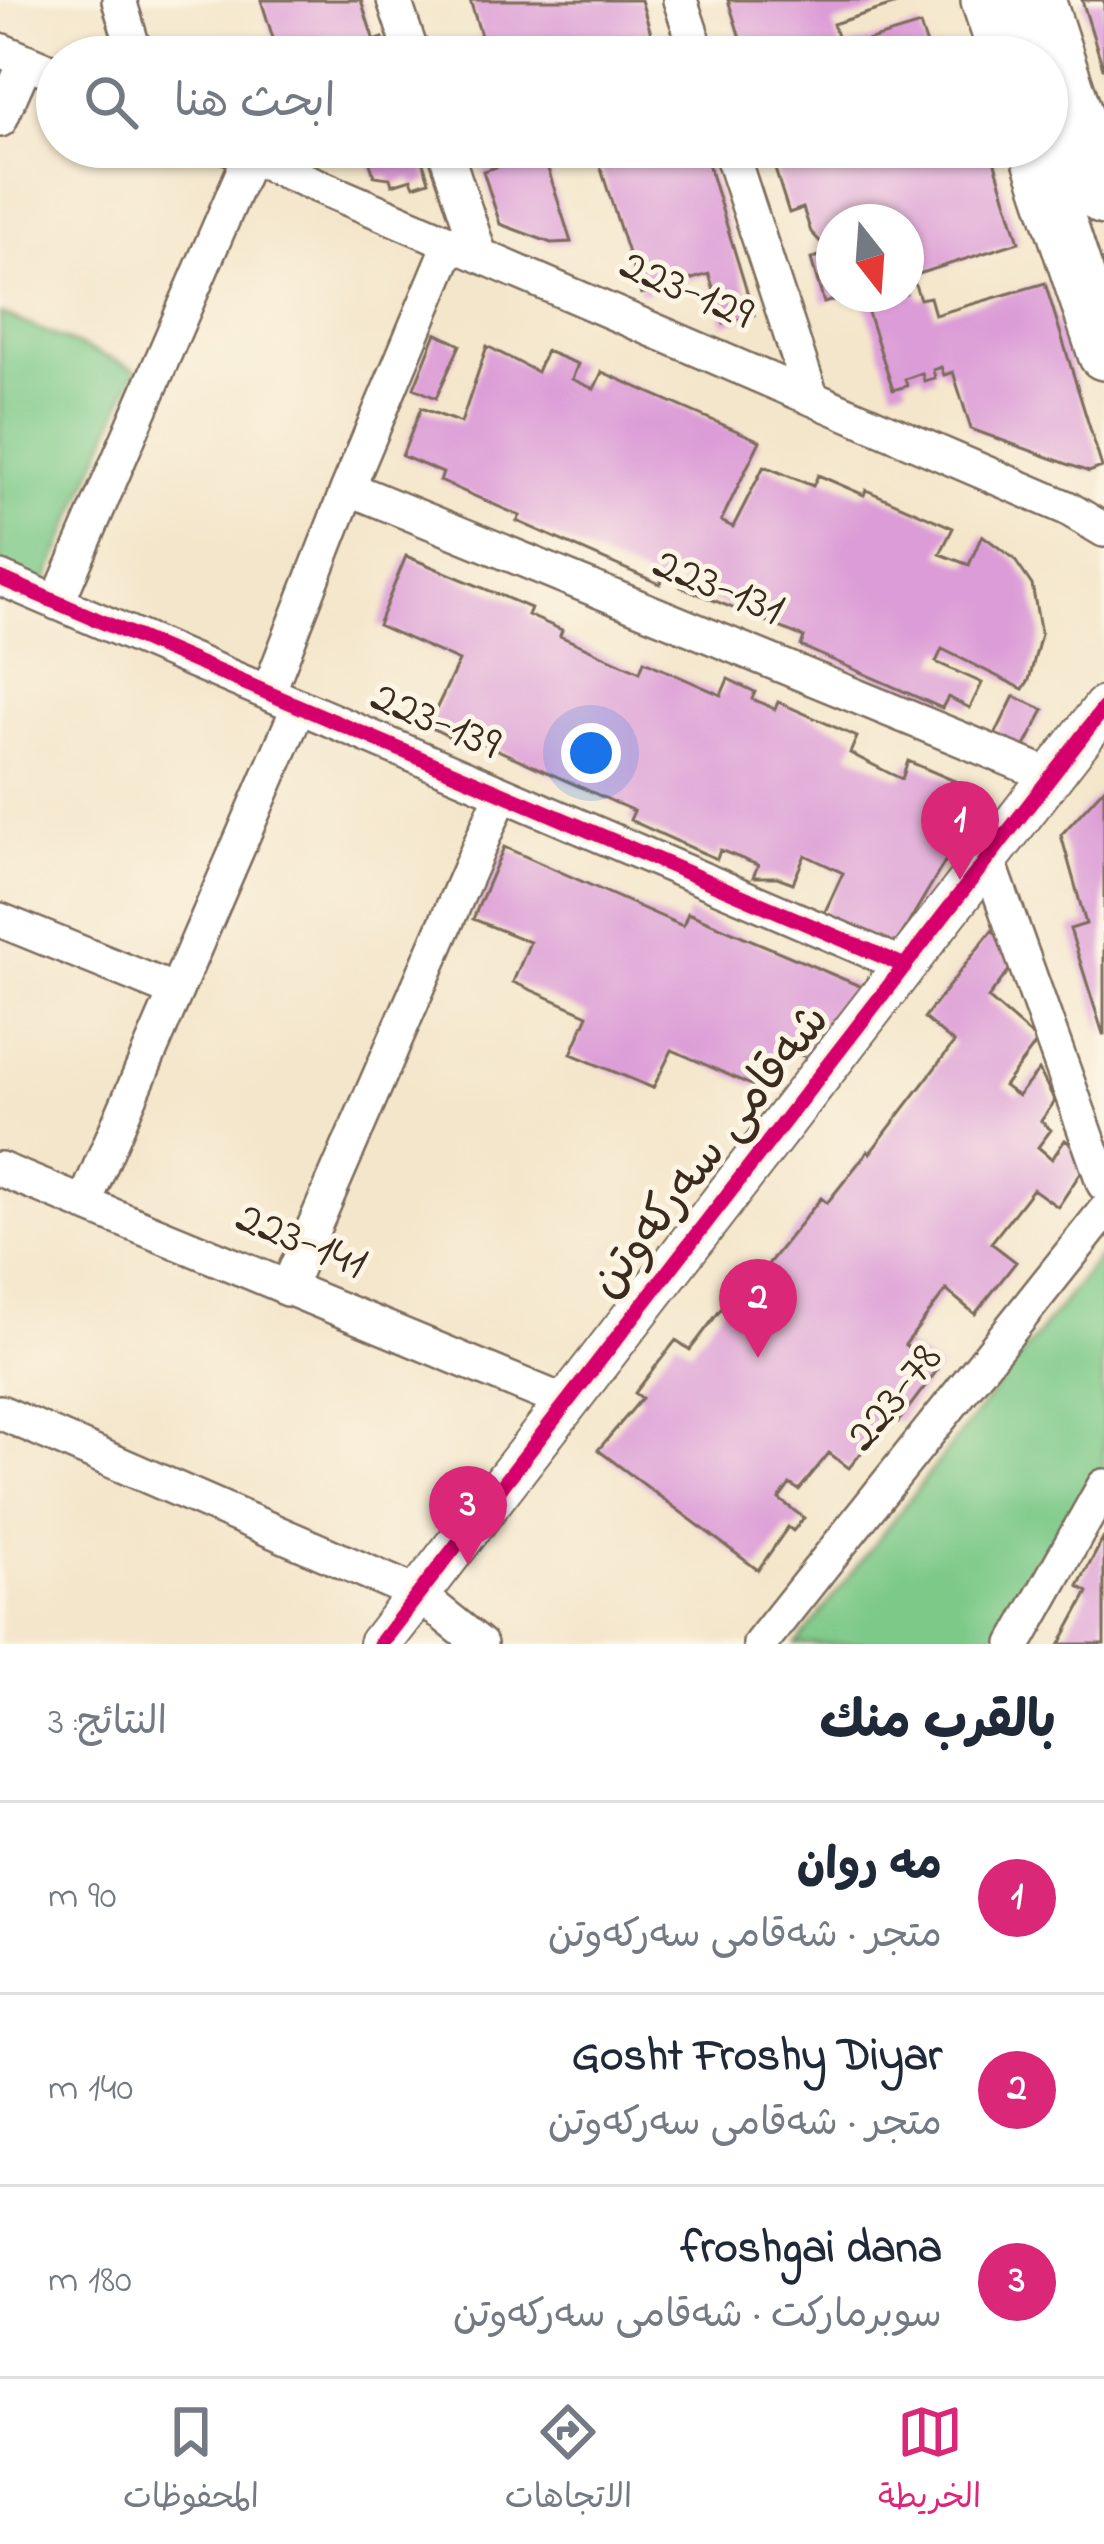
<!DOCTYPE html>
<html lang="ar">
<head>
<meta charset="utf-8">
<style>
  :root { --surface:#fff; --page:#f6f6f7; --text:#1f2937; --muted:#747a83; --line:#e0e1e3; --accent:#db2777 }
  body { margin:0; font-family:"Indie Flower","Playpen Sans Arabic",sans-serif; background:var(--page); color:var(--text); direction:rtl }
  .compass { position:absolute; left:816px; top:204px; width:108px; height:108px; border-radius:50%; background:var(--surface); box-shadow:0 3px 9px #0004; rotate:163deg }
  .you { position:absolute; left:591px; top:753px; width:42px; height:42px; margin:-30px; border:9px solid #fff; border-radius:50%; background:#1a73e8; box-shadow:0 0 0 18px #1a73e833 }
  .badge { display:grid; place-items:center; width:78px; height:78px; border-radius:50%; background:var(--accent); color:#fff; font-size:39px; font-weight:700 }
  .pin { position:absolute; translate:-50% -99px; filter:drop-shadow(0 3px 6px #0008) }
  .pin::after { content:''; position:absolute; top:63px; width:42px; height:36px; background:inherit; clip-path:polygon(0 0,100% 0,50% 100%) }
  .list { margin:0; padding:0; list-style:none }
  h2 { display:flex; justify-content:space-between; align-items:center; height:156px; margin:0; padding:0 48px; font-size:51px }
  h2 small { font-size:39px; font-weight:400; color:var(--muted) }
  .list li { display:grid; grid-template-columns:78px 1fr auto; gap:36px; align-items:center; box-sizing:border-box; height:192px; padding:0 48px; border-top:3px solid var(--line) }
  .list b { display:block; font-size:45px; white-space:nowrap }
  .list p { margin:0; font-size:39px; white-space:nowrap; color:var(--muted) }
  .list em { font-size:39px; font-style:normal; color:var(--muted) }
  .icon { flex:none; width:66px; height:66px; fill:none; stroke:currentColor; stroke-width:2; stroke-linecap:round; stroke-linejoin:round }
  .map { position:relative; flex:none; width:1104px; height:1644px; overflow:hidden; direction:ltr }
  .search { position:absolute; background:var(--surface); box-shadow:0 3px 9px #0004; left:36px; right:36px; top:36px; height:132px; display:flex; align-items:center; gap:30px; box-sizing:border-box; padding:0 42px; border-radius:66px; color:var(--muted); font-size:45px }
  .sheet { height:732px; background:var(--surface) }
  nav { display:flex; justify-content:space-around; align-items:center; box-sizing:border-box; height:168px; border-top:3px solid var(--line); background:var(--surface); font-size:33px; color:var(--muted) }
  nav a { display:grid; justify-items:center; gap:6px }
  nav .on { color:var(--accent) }
  .map>svg:first-child { display:block }
  .green { fill:#7cc988; stroke:#5c7a53; stroke-width:3 }
  .building { fill:#dc9cd7 }
  .lines { fill:none; stroke-linecap:round; stroke-linejoin:round }
  .minor-casing { stroke:#7c6c5b; stroke-width:38 }
  .tertiary-casing { stroke:#7c6c5b; stroke-width:46 }
  .primary-casing { stroke:#7c6c5b; stroke-width:56 }
  .minor { stroke:#fff; stroke-width:33 }
  .tertiary { stroke:#fff; stroke-width:42 }
  .primary { stroke:#fff; stroke-width:51 }
  .cycleway-casing { stroke:#fcf5e5; stroke-width:22 }
  .cycleway { stroke:#d6006c; stroke-width:15 }
  .labels { text-anchor:middle; dominant-baseline:central; stroke-width:10; stroke-linejoin:round; paint-order:stroke }
  .street-label { font-size:48px; fill:#3b2a1e; stroke:#fcf5e5 }
</style>
</head>
<body>
<div class="map">
<svg width="1104" height="1644" viewBox="0 0 1104 1644">
  <rect width="100%" height="100%" fill="#fcf5e5"/>
  <filter id="ink" filterUnits="userSpaceOnUse"><feTurbulence type="fractalNoise" baseFrequency=".00833" numOctaves="2"/><feDisplacementMap in="SourceGraphic" scale="24" xChannelSelector="R" yChannelSelector="G"/><feConvolveMatrix kernelMatrix="1 2 1 2 8 2 1 2 1" color-interpolation-filters="sRGB"/></filter>
  <filter id="wash" filterUnits="userSpaceOnUse"><feTurbulence type="fractalNoise" baseFrequency=".004" numOctaves="4" result="noise"/><feDisplacementMap in="SourceGraphic" scale="48" xChannelSelector="R" yChannelSelector="G"/><feGaussianBlur stdDeviation="2.7" result="paint"/><feColorMatrix in="noise" values="0 0 0 0 0 0 0 0 0 0 0 0 0 0 0 0 0 1.4 0 .05"/><feComposite in="paint" operator="in"/></filter>
  <g filter="url(#wash)">
    <rect width="100%" height="100%" fill="#f4e6cb"/>
    <path class="green" d="M0 313 136 369 41 594 0 577Z
      M1101 1254 1104 1473 1007 1644H796Z"/>
    <g id="blocks">
      <path class="building" d="M261 0H361L374 41 383 38 389 57H340L338 51 319 57H279Z
        M470 0H641L658 57H520L518 48 489 57H470L466 44 482 39Z
        M728 0H909L833 24 841 49 920 25 931 57H746Z
        M1082 0H1104V68H1103Z
        M365 147H418L429 181 414 186 411 179 392 185 390 178 374 176Z
        M505 147H559L543 153 571 242 551 243 500 224 483 171 516 161 512 151Z
        M594 147H703L754 315 724 324 709 274 641 294Z
        M768 147H990L1019 242 912 276 920 299 930 297 935 315 1045 283 1102 467 1089 472 971 429 953 372 944 375 941 367 933 370 935 378 924 381 922 373 905 379 907 386 893 390 862 294H906V222H834V294L849 295 824 303 811 259 830 252 811 232 803 208 789 213Z
        M436 333 460 345 436 398 414 388Z
        M487 346 537 372 546 351 578 364 572 379 594 389 602 372 760 441 721 521 733 527 764 466 813 486 818 475 864 495 866 490 953 528 940 554 969 565 982 535 1014 559 1032 585 1041 634 1029 680 1023 689 942 649 936 662 982 683 970 708 948 697 942 708 801 646 804 637 681 587 684 581 664 575 660 584 517 521 520 516 440 481 443 473 402 456 421 408 461 423Z
        M406 556 531 608 528 615 562 630 560 636 640 672 644 661 721 695 728 679 755 692 752 699 775 709 778 702 857 737 850 753 889 773 902 779 908 761 985 794 892 951 822 918 843 873 805 855 793 883 777 877H753L758 865 720 850 717 859 694 849 630 820 634 811 473 739 470 747 428 726 459 661 378 625Z
        M1014 696 1044 710 1021 754 993 739Z
        M1104 788V1034H1103L1070 929 1086 924 1061 835Z
        M504 847 683 926 688 913 862 987 810 1059 780 1045 756 1087 672 1050 653 1088 571 1054 588 1015 513 982 530 942 473 919Z
        M992 930 1020 956 988 998 1038 1041 1004 1086 1018 1096 1039 1070 1055 1101 1041 1121 1051 1130 1038 1147 1052 1159 1065 1140 1081 1152 1083 1169 1058 1207 1033 1189 991 1243 1016 1262 975 1314 946 1290 905 1345 938 1369 898 1422 890 1417 849 1468 829 1453 799 1490 790 1484 779 1499 804 1518 793 1531 788 1527 758 1570 598 1450 642 1398 635 1393 676 1340 690 1350 734 1292 741 1298 821 1198 827 1203 868 1151 870 1153 954 1043 924 1018Z
        M1104 1537V1644H1060L1088 1592 1078 1586Z"/>
    </g>
  </g>
  <g filter="url(#ink)">
    <use href="#blocks" fill-opacity="0" stroke="#7c6c5b" stroke-width="3"/>
    <g class="lines">
      <defs>
        <path id="minor" d="M119 0 136 57
          M394 0 413 57
          M680 0 699 57
          M0 50 57 74
          M0 120 26 61
          M228 147 1067 508 1104 530
          M444 147 480 255
          M729 147 811 396
          M348 488 1051 776
          M0 578 905 966
          M57 603 250 156
          M268 693 348 488 451 242
          M988 859 1104 1184
          M0 920 175 991
          M0 1169 567 1403
          M84 1204 299 706
          M287 1289 502 794
          M0 1412 418 1594 480 1644
          M760 1644 1104 1212
          M1015 1644 1104 1486"/>
        <path id="tertiary" d="M380 1644 1104 708"/>
        <path id="primary" d="M987 0 1006 57
          M1039 0 1104 199
          M1035 147 1104 354"/>
      </defs>
      <use href="#minor" class="minor-casing"/>
      <use href="#tertiary" class="tertiary-casing"/>
      <use href="#primary" class="primary-casing"/>
      <use href="#minor" class="minor"/>
      <use href="#tertiary" class="tertiary"/>
      <use href="#primary" class="primary"/>
      <defs>
        <path id="cycleway" d="M0 578 905 966
          M380 1644 1104 708"/>
      </defs>
      <use href="#cycleway" class="cycleway-casing"/>
      <use href="#cycleway" class="cycleway"/>
    </g>
  </g>
  <g class="labels">
    <g class="street-label">
      <text transform="translate(686 291) rotate(23)">223-129</text>
      <text transform="translate(718 588) rotate(22)">223-131</text>
      <text transform="translate(435 722) rotate(23)">223-139</text>
      <text transform="translate(711 1152) rotate(-52)">شەقامی سەرکەوتن</text>
      <text transform="translate(301 1242) rotate(22)">223-141</text>
      <text transform="translate(895 1398) rotate(-51)">223-78</text>
    </g>
  </g>
</svg>
<svg class="compass" viewBox="-18 -18 36 36"><path d="M0-13l5 13h-10z" fill="#e53935"/><path d="M0 13l5-13h-10z" fill="#747a83"/></svg>
<div class="you"></div>
<div class="pin badge" style="left:960px;top:880px">1</div>
<div class="pin badge" style="left:758px;top:1358px">2</div>
<div class="pin badge" style="left:468px;top:1565px">3</div>
<div class="search"><svg class="icon" aria-label="search" viewBox="0 0 24 24"><circle cx="10" cy="10" r="6"/><path d="M15 15l6 6"/></svg>ابحث هنا</div>
</div>
<section class="sheet">
<h2>بالقرب منك<small>النتائج: 3</small></h2>
<ul class="list">
<li><span class="badge">1</span><div><b>مه روان</b><p>متجر · شەقامی سەرکەوتن</p></div><em>90 m</em></li>
<li><span class="badge">2</span><div><b>Gosht Froshy Diyar</b><p>متجر · شەقامی سەرکەوتن</p></div><em>140 m</em></li>
<li><span class="badge">3</span><div><b>froshgai dana</b><p>سوبرماركت · شەقامی سەرکەوتن</p></div><em>180 m</em></li>
</ul>
</section>
<nav>
<a class="on"><svg class="icon" aria-label="map" viewBox="0 0 24 24"><path d="M3 6l6-2 6 2 6-2v14l-6 2-6-2-6 2zM9 4v14M15 6v14"/></svg>الخريطة</a>
<a><svg class="icon" aria-label="directions" viewBox="0 0 24 24"><path d="M12 3l9 9-9 9-9-9zM9 14v-3h6M13 9l2 2-2 2"/></svg>الاتجاهات</a>
<a><svg class="icon" aria-label="saved" viewBox="0 0 24 24"><path d="M7 4h10v16l-5-4-5 4z"/></svg>المحفوظات</a>
</nav>
</body>
</html>
